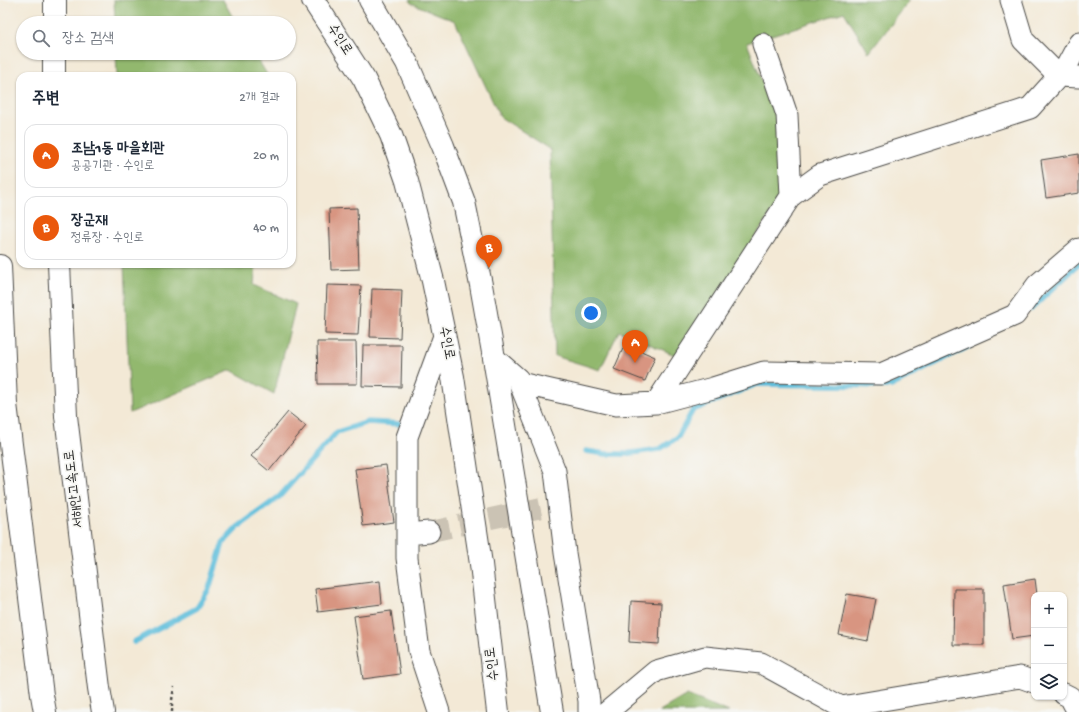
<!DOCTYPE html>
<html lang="ko">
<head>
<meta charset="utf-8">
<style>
  :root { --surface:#fff; --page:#f6f6f7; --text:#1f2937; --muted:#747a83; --line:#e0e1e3; --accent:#ea580c }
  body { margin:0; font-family:"Gochi Hand","Poor Story",sans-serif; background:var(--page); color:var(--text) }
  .controls { position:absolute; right:12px; bottom:12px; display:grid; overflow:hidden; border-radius:8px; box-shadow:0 1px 3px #0004 }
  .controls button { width:36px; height:36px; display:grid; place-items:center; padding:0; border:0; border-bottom:1px solid var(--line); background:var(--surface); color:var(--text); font:20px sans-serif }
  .you { position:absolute; left:591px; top:313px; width:14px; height:14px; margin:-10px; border:3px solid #fff; border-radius:50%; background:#1a73e8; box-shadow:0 0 0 6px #1a73e833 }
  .badge { display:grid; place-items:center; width:26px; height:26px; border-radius:50%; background:var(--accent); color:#fff; font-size:13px; font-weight:700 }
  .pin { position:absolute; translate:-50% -33px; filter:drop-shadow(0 1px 2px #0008) }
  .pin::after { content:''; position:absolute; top:21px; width:14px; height:12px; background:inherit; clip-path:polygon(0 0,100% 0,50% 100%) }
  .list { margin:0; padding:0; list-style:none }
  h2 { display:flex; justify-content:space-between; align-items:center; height:52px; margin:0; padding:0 16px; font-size:17px }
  h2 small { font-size:13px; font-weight:400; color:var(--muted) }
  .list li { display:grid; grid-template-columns:26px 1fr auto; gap:12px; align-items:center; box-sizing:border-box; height:64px; margin:0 8px 8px; padding:0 8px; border:1px solid var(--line); border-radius:12px }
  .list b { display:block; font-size:15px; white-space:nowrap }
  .list p { margin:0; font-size:13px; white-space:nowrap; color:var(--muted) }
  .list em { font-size:13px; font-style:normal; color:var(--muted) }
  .icon { flex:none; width:22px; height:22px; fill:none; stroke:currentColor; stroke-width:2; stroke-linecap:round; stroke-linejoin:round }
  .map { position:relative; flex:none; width:1079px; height:712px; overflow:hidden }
  .search { position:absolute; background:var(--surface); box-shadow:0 1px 3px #0004; left:16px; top:16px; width:280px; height:44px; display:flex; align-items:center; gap:10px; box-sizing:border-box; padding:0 14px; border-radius:22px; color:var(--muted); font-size:15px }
  .panel { position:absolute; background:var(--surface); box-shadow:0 1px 3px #0004; left:16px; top:72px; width:280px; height:196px; border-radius:12px }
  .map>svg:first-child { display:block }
  .forest { fill:#92b86e; stroke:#5e724c }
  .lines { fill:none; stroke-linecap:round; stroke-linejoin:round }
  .stream { stroke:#5dbedb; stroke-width:5.5 }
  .building { fill:#d89581 }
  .minor-tunnel { stroke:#cbc3b4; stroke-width:21; stroke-dasharray:21 10; stroke-linecap:butt }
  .minor-casing { stroke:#494845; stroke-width:23 }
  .major-casing { stroke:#494845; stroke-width:24 }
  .highway-casing { stroke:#494845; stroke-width:24 }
  .path { stroke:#494845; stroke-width:2.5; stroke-dasharray:3 3; stroke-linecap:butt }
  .minor { stroke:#fff; stroke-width:21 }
  .major { stroke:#fff; stroke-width:22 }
  .highway { stroke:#fff; stroke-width:22 }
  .labels { text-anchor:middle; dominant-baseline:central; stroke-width:3.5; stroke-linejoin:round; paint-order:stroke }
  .street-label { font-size:14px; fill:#2b2b2b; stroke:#f6f6f2 }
</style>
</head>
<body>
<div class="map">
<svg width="1079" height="712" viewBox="0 0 1079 712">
  <rect width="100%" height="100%" fill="#f6f6f2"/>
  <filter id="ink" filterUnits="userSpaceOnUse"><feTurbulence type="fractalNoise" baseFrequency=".025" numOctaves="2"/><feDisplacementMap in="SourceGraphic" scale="8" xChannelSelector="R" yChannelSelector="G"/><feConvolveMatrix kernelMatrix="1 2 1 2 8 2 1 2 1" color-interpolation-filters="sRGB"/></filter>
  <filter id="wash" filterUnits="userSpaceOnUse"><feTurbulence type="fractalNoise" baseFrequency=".012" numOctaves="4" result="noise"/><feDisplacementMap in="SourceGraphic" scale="16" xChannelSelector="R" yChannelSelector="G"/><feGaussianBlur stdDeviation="0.9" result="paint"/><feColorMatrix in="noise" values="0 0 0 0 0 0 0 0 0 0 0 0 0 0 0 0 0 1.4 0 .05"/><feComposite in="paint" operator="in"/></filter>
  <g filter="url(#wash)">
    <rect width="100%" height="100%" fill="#f3e9d6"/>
    <path class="forest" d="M114 0H223L236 23H115Z
      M409 0H910L869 53 844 12 747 43 778 122 781 198 677 356 619 331 600 370 555 356 550 149 500 117 455 21 411 3Z
      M116 53H254L268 76H117Z
      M124 264H256L254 285 296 304 274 394 231 370 130 413Z
      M687 695 729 712H658Z"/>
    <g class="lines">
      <path class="stream" d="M1031 309 1079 264
        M586 451 606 454H624L660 449 678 437 693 410 757 384 891 386 969 346
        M134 642 197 608 209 589 223 543 238 527 279 497 337 432 368 422 401 424"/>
    </g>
    <g id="blocks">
      <path class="building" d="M1079 154V193L1046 198 1041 160Z
        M357 208 359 269 331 270 329 209Z
        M327 285 361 286 358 335 325 334Z
        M372 289 402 290 400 338 370 337Z
        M317 342H356L357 384H318Z
        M625 344 655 357 645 381 614 369Z
        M363 345H402L401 387 362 386Z
        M288 412 306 426 269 471 251 456Z
        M386 465 394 522 363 526 355 469Z
        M1035 579 1037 595H1034V636L1012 639 1004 584Z
        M380 581 382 604 318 612 315 589Z
        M954 589H984V645H953Z
        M847 594 876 599 868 641 839 635Z
        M631 601 661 603 659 644 629 642Z
        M391 611 400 674 363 679 354 616Z"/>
    </g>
  </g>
  <g filter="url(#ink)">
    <use href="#blocks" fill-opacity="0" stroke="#494845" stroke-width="1"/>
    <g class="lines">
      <path class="minor-tunnel" d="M429 532 544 507"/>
      <defs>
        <path id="minor" d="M1011 0 1023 40 1059 76 1079 77
          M763 44 787 115 791 196
          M494 358 518 379 555 471 565 553 589 701V712
          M520 383 616 405 656 403 713 388 764 372 881 374 1015 315 1037 285 1079 249
          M656 403 791 196 820 175 1030 108 1065 69 1079 43
          M407 534 429 532
          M1064 694 1070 697 1078 712
          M439 712 419 651 407 558V437L444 336
          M607 712 656 671 705 657 761 663 841 707 1020 677 1034 682"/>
        <path id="major" d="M313 0 364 79 391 135 407 181 433 281 453 377 481 564 498 712
          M370 0 407 63 443 146 464 202 481 285 494 358 552 712"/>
        <path id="highway" d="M55 23V0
          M54 76V53
          M59 264 66 416 99 688 103 712
          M0 266 6 404 42 695 45 712"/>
      </defs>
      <use href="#minor" class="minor-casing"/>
      <use href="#major" class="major-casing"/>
      <use href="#highway" class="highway-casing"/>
      <path class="path" d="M172 712V700L174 687"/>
      <use href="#minor" class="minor"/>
      <use href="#major" class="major"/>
      <use href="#highway" class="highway"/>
    </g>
  </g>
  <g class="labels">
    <g class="street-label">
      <text transform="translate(339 40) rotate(57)">수인로</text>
      <text transform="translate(446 343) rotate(79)">수인로</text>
      <text transform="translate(75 489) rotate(-97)">서해안고속도로</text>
      <text transform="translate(493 664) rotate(-97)">수인로</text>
    </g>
  </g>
</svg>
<div class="controls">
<button>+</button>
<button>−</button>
<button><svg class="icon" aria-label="layers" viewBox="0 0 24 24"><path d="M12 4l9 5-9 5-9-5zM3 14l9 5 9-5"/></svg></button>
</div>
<div class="you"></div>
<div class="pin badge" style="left:635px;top:363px">A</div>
<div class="pin badge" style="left:489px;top:268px">B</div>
<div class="search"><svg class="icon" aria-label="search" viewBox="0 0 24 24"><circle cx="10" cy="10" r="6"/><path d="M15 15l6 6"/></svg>장소 검색</div>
<section class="panel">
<h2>주변<small>2개 결과</small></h2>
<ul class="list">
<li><span class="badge">A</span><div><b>조남1동 마을회관</b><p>공공기관 · 수인로</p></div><em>20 m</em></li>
<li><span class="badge">B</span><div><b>장군재</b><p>정류장 · 수인로</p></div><em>40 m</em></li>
</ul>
</section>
</div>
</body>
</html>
